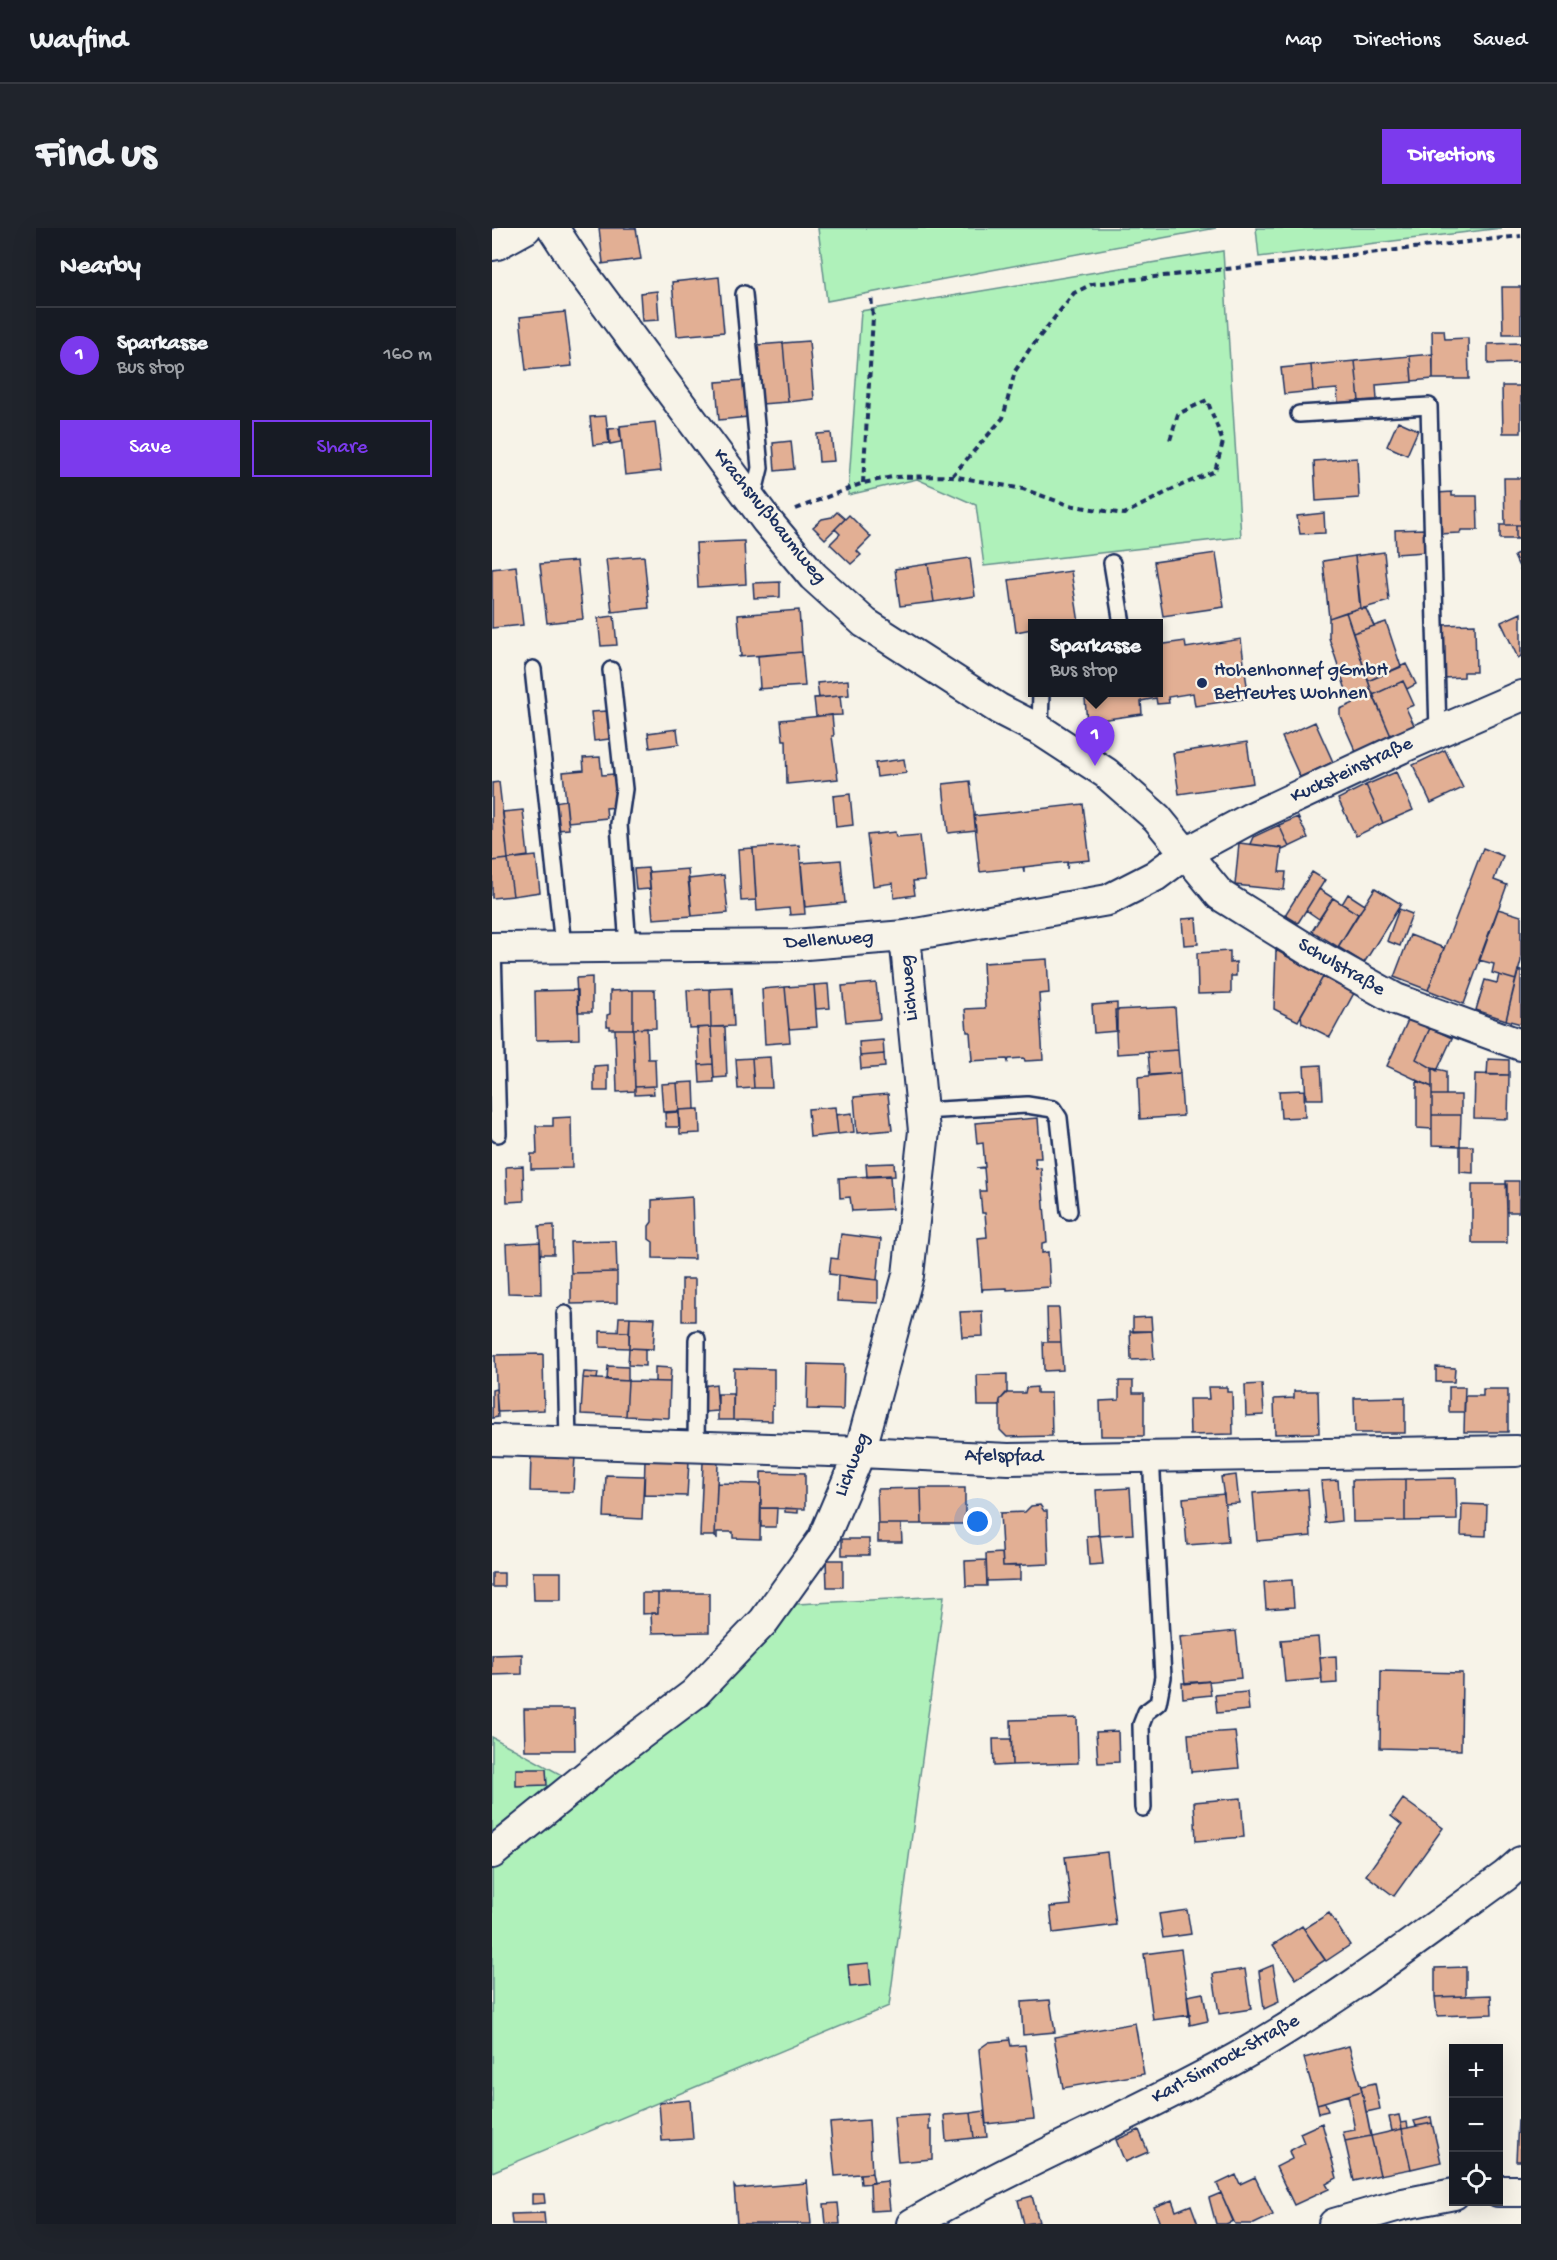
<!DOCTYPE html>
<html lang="en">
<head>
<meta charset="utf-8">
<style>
  :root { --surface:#171b24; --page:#20242c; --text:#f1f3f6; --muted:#9ea1a6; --line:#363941; --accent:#7c3aed }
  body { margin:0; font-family:"Gochi Hand",sans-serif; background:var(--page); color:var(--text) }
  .controls { position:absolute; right:18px; bottom:18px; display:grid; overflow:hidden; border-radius:0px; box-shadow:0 6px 24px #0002 }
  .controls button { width:54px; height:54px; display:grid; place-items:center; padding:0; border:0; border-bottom:2px solid var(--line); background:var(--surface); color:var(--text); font:30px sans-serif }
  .you { position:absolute; left:486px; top:1294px; width:21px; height:21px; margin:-15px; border:4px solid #fff; border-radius:50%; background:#1a73e8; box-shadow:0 0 0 9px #1a73e833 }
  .badge { display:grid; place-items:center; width:39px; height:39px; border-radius:50%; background:var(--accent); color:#fff; font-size:20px; font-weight:700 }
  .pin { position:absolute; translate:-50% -50px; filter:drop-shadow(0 2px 3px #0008) }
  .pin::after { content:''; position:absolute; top:32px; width:21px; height:18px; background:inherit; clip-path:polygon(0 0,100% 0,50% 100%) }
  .popup { position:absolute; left:536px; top:391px; width:135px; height:78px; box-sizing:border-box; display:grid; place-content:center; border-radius:0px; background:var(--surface); filter:drop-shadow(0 2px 4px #0005); font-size:20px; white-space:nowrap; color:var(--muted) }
  .popup b { font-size:22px; color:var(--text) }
  .popup::after { content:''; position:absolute; left:50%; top:100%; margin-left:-12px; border:12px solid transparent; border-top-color:var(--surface) }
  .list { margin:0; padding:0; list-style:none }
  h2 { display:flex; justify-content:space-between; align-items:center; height:78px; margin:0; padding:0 24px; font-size:26px }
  h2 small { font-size:20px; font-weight:400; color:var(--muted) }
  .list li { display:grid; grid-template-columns:39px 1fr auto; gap:18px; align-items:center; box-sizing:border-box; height:96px; padding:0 24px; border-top:2px solid var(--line) }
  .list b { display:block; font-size:22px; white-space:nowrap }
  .list p { margin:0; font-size:20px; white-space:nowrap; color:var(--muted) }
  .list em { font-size:20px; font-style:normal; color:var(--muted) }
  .actions { display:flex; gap:12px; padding:18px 24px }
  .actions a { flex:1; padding:14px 0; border:2px solid var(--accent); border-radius:0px; text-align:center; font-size:21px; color:var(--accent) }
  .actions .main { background:var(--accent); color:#fff }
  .icon { flex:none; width:33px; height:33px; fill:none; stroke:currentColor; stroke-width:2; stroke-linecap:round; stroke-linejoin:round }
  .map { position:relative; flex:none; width:1029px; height:1996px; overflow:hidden; border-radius:0px }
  header { display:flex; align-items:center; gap:36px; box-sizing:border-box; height:84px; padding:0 30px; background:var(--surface); border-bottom:2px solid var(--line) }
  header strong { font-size:28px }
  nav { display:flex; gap:33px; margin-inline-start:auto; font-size:21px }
  .intro { display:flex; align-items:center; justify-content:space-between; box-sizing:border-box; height:144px; padding:0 36px }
  h1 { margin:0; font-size:42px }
  .button { padding:15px 27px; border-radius:0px; background:var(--accent); color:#fff; font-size:21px; font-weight:700 }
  main { display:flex; gap:36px; padding:0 36px }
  aside { flex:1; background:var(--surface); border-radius:0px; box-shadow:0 6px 24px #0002 }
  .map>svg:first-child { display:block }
  .green { fill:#aff1ba; stroke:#65908c; stroke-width:1.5 }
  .building { fill:#e2af94; stroke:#1b2f5e; stroke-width:1.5 }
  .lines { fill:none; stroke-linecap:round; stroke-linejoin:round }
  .service-casing { stroke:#1b2f5e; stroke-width:20 }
  .minor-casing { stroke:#1b2f5e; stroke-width:34 }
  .path { stroke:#1b2f5e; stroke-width:4; stroke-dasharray:6 4.5; stroke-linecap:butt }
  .service { stroke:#f7f3e8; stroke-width:15 }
  .minor { stroke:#f7f3e8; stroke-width:30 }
  .poi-dot { fill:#1b2f5e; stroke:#f7f3e8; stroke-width:2 }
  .labels { text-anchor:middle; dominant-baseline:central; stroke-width:5; stroke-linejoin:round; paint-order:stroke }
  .street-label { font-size:20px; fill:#1b2f5e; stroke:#f7f3e8 }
  .poi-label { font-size:20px; fill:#1b2f5e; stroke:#f7f3e8; text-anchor:start }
</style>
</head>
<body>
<header>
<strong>Wayfind</strong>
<nav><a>Map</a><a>Directions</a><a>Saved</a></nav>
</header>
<div class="intro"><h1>Find us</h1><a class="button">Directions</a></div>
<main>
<aside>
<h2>Nearby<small></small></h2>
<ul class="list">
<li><span class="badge">1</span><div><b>Sparkasse</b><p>Bus stop</p></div><em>160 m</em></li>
</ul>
<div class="actions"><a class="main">Save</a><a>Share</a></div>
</aside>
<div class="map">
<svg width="1029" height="1996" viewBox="0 0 1029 1996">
  <rect width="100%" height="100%" fill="#f7f3e8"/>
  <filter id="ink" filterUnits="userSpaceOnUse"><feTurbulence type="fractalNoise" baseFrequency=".0167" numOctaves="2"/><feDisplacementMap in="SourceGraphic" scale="12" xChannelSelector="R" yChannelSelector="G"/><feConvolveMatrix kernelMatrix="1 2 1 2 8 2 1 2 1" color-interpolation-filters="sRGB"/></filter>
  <g filter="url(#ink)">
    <path class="green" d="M326 0H724L335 73Z
      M764 0H1010L767 29Z
      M731 23 749 309 492 338 484 277 425 251 356 267 369 83Z
      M452 1368 397 1778 0 1944V1509L99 1563 215 1472 305 1376Z"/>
    <path class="building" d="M107 0H144L149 31 109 36 111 35Z
      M227 49 232 104 185 108 180 54Z
      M1010 59H1029V106H1011Z
      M165 63 167 92 150 93 148 65Z
      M73 84 80 138 34 142 28 89Z
      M940 102H952L953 111 976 110 977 151H941Z
      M317 113 322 171 296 174 291 115Z
      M291 115 296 174 269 176 264 117Z
      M1029 115V135L996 136V116Z
      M941 126V151L920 153 918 128Z
      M918 128 920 154 884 157 885 172 867 173 863 133Z
      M863 133 867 173 846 175 845 161 821 163 819 137Z
      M819 137 821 163 792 166 789 140Z
      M253 152 256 189 227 192 224 154Z
      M1010 158H1029V205H1011Z
      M114 188 117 215 101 217 98 189Z
      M906 193 926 202 915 227 895 218Z
      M163 194 169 243 133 247 128 198Z
      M127 200 129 214 118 216 117 201Z
      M339 205 342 233 327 234 325 206Z
      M299 213 302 241 283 243 281 215Z
      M865 230 867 270 824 273 822 233Z
      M1012 250H1029V297H1013Z
      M960 264V268H985L986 302H969L968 305 946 306 945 265Z
      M345 284 353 291 333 311 321 299 330 291 340 289Z
      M832 285 833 305 808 306 805 288Z
      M357 287 379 309 365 323 369 327 359 336 338 316 348 306 343 301Z
      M1008 297H1024V311H1008Z
      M1024 297H1029V311H1024Z
      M932 301 933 324 904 326 903 302Z
      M250 313H252L254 356 206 359 204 315Z
      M892 324 897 373 869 381 863 328Z
      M1029 324V343L1022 328Z
      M724 325 732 379 671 388 662 334Z
      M152 328 157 380 120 384 114 331Z
      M863 328 868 380 837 390 831 333Z
      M478 330 483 368 442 374 436 336Z
      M85 333 91 391 55 395 48 336Z
      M436 336 442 374 408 378 403 341Z
      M24 338 31 397 0 400V341Z
      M579 343 587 395 540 396V401L524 404 517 352Z
      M288 354V369L262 370 261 355Z
      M868 380 874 381 882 398 861 405 854 384Z
      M307 382 310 424 246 429 249 428 246 387Z
      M854 384 879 461 859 470 856 462H854L837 410V390Z
      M1029 385V428L1026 430 1009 394Z
      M122 388 125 417 109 418 106 390Z
      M894 394 909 439 876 453 861 405Z
      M983 396 984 444H972V449L951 450 950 397Z
      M749 411 752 435 743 436 744 445 753 444 757 470 703 478 701 465 676 469 677 475 665 476 664 470 649 473 650 486 595 494 593 471H595L594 464H666V417L693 413 694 420Z
      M310 424 313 458 264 461 268 460 266 428Z
      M914 436 924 456 915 461 911 453 881 467 876 453Z
      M356 452 357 467 327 470 325 455Z
      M911 453 922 477 914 480 922 497 899 508 881 467Z
      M879 461 899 508 864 524 848 488V481L862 475 859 470Z
      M348 468 350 487 324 488 322 470Z
      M115 483 117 511 102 513 99 484Z
      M340 487 342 508H340L346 551 295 556 294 512H291L289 492Z
      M823 494 841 534 808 549 790 509Z
      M185 501 187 516 158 520 156 505Z
      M755 514 761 555 687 566 681 525Z
      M953 522 971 560 939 575 921 537Z
      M108 529 110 547 122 546 126 579 114 580 115 590 76 594 71 544 92 542 91 530Z
      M412 531 414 545 385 549 383 535Z
      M904 544 921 582 891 595 874 557Z
      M478 553 484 602 456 605 451 556Z
      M7 554 16 631 0 633V555Z
      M874 557 891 595 864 608 846 571Z
      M358 566 361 597 344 599 341 568Z
      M74 572 77 601 65 602 62 574Z
      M591 576 598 632 576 634 575 641V634L532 639V645L531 639 488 644 482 588Z
      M31 582 36 628 16 631 11 584Z
      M806 589 816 610 797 619 787 597Z
      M787 597 797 619 790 622V620L758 616 761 609Z
      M403 604 404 609 428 607 433 652 421 653 423 667 402 670 401 655 381 658 375 607Z
      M747 615 790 620 787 644H794L792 662 743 657Z
      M307 617 313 686 298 687 297 680 265 683 261 620Z
      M261 620 264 672 249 673 246 621Z
      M991 620 1011 628 1002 652 1015 657 972 776 936 762Z
      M44 628 48 664 21 668 16 631Z
      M16 631 21 668 0 670V633Z
      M349 632 353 675 313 679 309 635Z
      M156 640 158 661 144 662 142 641Z
      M196 641 200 688 161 691 157 644Z
      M820 644 833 652 806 695 793 687Z
      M232 647 236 685 200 688 196 651Z
      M883 660 909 676 872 735 846 719Z
      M827 661 841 670 827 691 814 682Z
      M856 666 873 677 866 686 850 676Z
      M841 670 866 686 846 719 820 703Z
      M907 681 920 686 908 718 895 713Z
      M1006 681 1029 688V733L1024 752 1000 745 1002 736 987 732Z
      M704 690 706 716 692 717 690 691Z
      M918 707 952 720 936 762 902 749Z
      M784 722 831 749 806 793 782 781Z
      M738 723V735L744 734V748H739V765L706 766 705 725Z
      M555 731 557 765 547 766 551 832 533 833 532 830 517 831 516 834 515 831 477 833 480 832 478 804H475L473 781 493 780 491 735Z
      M1026 742 1029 743V796L1014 792Z
      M1007 747 1024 752 1014 792 984 782 993 752 1005 755Z
      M100 749V784H86L84 750Z
      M831 749 862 765 838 809 810 795 809 787Z
      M384 755 388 791 354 794 350 758Z
      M336 756 338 780 324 781 322 757Z
      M322 757 325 799 297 801 293 759Z
      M293 759 298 814 273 816 270 761Z
      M240 760 242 798 219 799 218 761Z
      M218 761 219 799 197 800 195 762Z
      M86 762 87 811 44 812 43 763Z
      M141 762H163L164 800 141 801Z
      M141 762V801H118V798H115V787L118 786V763Z
      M625 775V803L602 805 600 777Z
      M683 779 686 822 625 826 623 782Z
      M917 790 938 800 924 831 940 840V859L895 838Z
      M219 799 221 836 207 837 205 800Z
      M219 799H233L235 849 222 850Z
      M155 800 156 831H163L164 858 143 859 141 801Z
      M938 800 960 810 945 843 924 831Z
      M123 801H141L143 863 125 864Z
      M391 812 392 826 368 828 367 814Z
      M686 822 688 845 658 847 656 824Z
      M392 826 393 839 369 841 368 828Z
      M278 829 280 860H262L260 830Z
      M260 830 262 860 246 861 244 831Z
      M996 831 1017 832V847H995Z
      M221 836 222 854 208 855 207 837Z
      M116 837V863H102V838Z
      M829 837 831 871H814L812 838Z
      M940 840 954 843V867H940Z
      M688 845 691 888 648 891 646 849Z
      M983 846 1017 847 1016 891 982 890Z
      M925 853 940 859V901L925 900Z
      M202 854 203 881 187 882 185 855Z
      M185 855 187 883 171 884 169 856Z
      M161 858 162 866 143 867V859Z
      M812 862 813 889 789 890 787 863Z
      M396 866 400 902 365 905 362 869Z
      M940 867H969V887H940Z
      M343 879 346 906 318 909 316 881Z
      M207 881 208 905 188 906 187 882Z
      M186 884 187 899H174L173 885Z
      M360 885 362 904 346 906 344 887Z
      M940 887H969L968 918 940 917Z
      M79 889 80 940 39 941V926H45L44 898H61V890Z
      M546 890 549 930H543L544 941 549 940 555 1014 550 1015V1025L556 1024 558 1059 515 1062V1060L491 1061 490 1064 486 1010 495 1009 493 985H490L488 963H494L492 940H484L493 939 491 915 485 916 483 895Z
      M968 918H981V945L968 944Z
      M402 935 403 948 375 949 374 936Z
      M31 938 32 973 15 974 14 939Z
      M398 947 400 981 360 983 358 969 348 970 347 950Z
      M1014 953H1027V984H1015Z
      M980 956H1015V1015H980Z
      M200 969 202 1031 161 1030V1014L157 1011V998L160 994V972Z
      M62 997V1026H49L47 998Z
      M349 1006 389 1011 385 1052 337 1046 339 1030 346 1031Z
      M124 1013 125 1044 79 1045 78 1014Z
      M48 1014 49 1066 16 1065 14 1016Z
      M125 1044V1075L79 1076V1045Z
      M346 1048 386 1052V1075L345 1073Z
      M190 1051H203V1093H190Z
      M555 1080H567L569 1114H556Z
      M490 1083 491 1108 470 1109 468 1084Z
      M127 1089H138L137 1104H126Z
      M138 1089 163 1090 161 1121 137 1120Z
      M659 1089 660 1103 641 1104V1090Z
      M108 1103 137 1104V1120L108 1119Z
      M638 1103H660L662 1131 639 1132Z
      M551 1114H569L571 1142 552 1143Z
      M137 1120 153 1121V1138L136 1137Z
      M51 1126 52 1182 5 1184 3 1127Z
      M316 1136 352 1137 351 1182 315 1181Z
      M116 1138 136 1139V1153L115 1152Z
      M163 1139 179 1140 178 1154H163Z
      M944 1139 963 1140 962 1154H944Z
      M242 1140 282 1141V1178H280V1193L241 1192Z
      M92 1144 106 1145 105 1151 91 1150Z
      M515 1146V1165L508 1172 507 1178H486L485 1147Z
      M91 1150 136 1153 134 1188 89 1186Z
      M136 1153 178 1154 177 1190 134 1188Z
      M627 1153H641V1165H652V1208H609L608 1173 627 1172Z
      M224 1156 226 1183 213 1184 211 1158Z
      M770 1156 772 1187 754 1188 753 1157Z
      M545 1159V1165H559L560 1208 515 1209 508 1202V1172L514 1165H533L534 1160Z
      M716 1159H735V1164H740L741 1206 698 1207 697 1171H717Z
      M957 1159H973L972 1184H957Z
      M4 1161 6 1189 0 1190V1162Z
      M991 1161H1016V1204H972L973 1168H991Z
      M802 1163H826L827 1205 783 1206 782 1171 802 1170Z
      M226 1166H241V1192H226Z
      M913 1169V1205H863L862 1170Z
      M39 1227 83 1228 81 1264 38 1263Z
      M153 1231 197 1233 195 1268 152 1267Z
      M211 1234 226 1235 223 1308H208Z
      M269 1244 313 1245V1281L269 1280Z
      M114 1247 152 1248 150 1291 112 1289Z
      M744 1247 747 1275 733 1276 729 1249Z
      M964 1250 965 1292 913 1293V1251Z
      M913 1251V1293L861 1294 860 1252Z
      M846 1252 849 1293 833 1295 829 1253Z
      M225 1255 269 1256 268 1311 241 1310V1304H225V1310L223 1309Z
      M429 1260H473V1296H430Z
      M429 1260 430 1296H386L385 1261Z
      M638 1260 641 1306 607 1308 604 1262Z
      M816 1261 819 1308 765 1313 761 1265Z
      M732 1266 736 1314 695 1317 691 1270Z
      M970 1276 995 1277 994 1308 969 1307Z
      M548 1277 552 1283H555L557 1336 511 1338 508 1285 533 1284 539 1278Z
      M269 1280H285L284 1299H269Z
      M293 1280 306 1281V1285L293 1284Z
      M386 1296H409L410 1314H386Z
      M608 1307 611 1336 597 1337 595 1308Z
      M350 1311H377V1327H350Z
      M510 1325 511 1338H528V1352L495 1353 494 1326Z
      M334 1332H351V1359H335Z
      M494 1332 495 1358H474L473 1333Z
      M41 1344H69V1372H42Z
      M0 1345H12V1359H0Z
      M800 1352 802 1379 774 1381 772 1354Z
      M150 1365H166V1385L150 1386Z
      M166 1365H217V1404L160 1405 159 1385H166Z
      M744 1403 749 1450 693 1456 688 1409Z
      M826 1409 830 1451 793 1454 789 1412Z
      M30 1426V1446L0 1447V1427Z
      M844 1428 845 1455 830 1456 828 1429Z
      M889 1443 970 1445 969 1522 888 1520Z
      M717 1453 719 1467 691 1470 690 1455Z
      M755 1464 757 1482 725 1485 723 1467Z
      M32 1481H82L83 1522H33Z
      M585 1490 586 1535 520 1537 519 1492Z
      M626 1503 627 1534 606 1535 604 1504Z
      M743 1503 747 1540 699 1544 696 1506Z
      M501 1511H519L520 1537 502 1538Z
      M24 1541H54L55 1557 24 1558Z
      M749 1570 752 1609 704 1613 702 1574Z
      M911 1571 951 1600 902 1668 874 1647 910 1597 899 1588Z
      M615 1624 624 1697 561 1705 558 1679 579 1677 573 1629Z
      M695 1682 699 1706 671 1710 667 1686Z
      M837 1685 858 1717 834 1733 812 1701Z
      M810 1698 833 1732 804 1751 781 1717Z
      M689 1721 698 1787 661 1792 652 1726Z
      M377 1735 379 1757 358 1759 356 1737Z
      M781 1737 787 1774 772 1781 767 1743Z
      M974 1739V1768L943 1769V1740Z
      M753 1741 759 1781 727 1786 721 1746Z
      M711 1765 716 1793 698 1797 695 1768Z
      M999 1767 1000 1786 945 1788 943 1769Z
      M558 1772 563 1804 531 1807 529 1774Z
      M643 1795 652 1846 571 1860 562 1809Z
      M517 1809 519 1818 533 1817 542 1891 494 1896 487 1821 497 1814 518 1812Z
      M857 1818 870 1863 825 1876 812 1830Z
      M883 1855 888 1881 874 1884 869 1858Z
      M870 1863 879 1908 853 1913 851 1904 863 1902 856 1867Z
      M198 1872 201 1911 170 1913 167 1875Z
      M833 1874 836 1883 827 1885 825 1876Z
      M492 1883 495 1909 482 1910 479 1885Z
      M479 1885 482 1910 454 1913 452 1887Z
      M437 1887V1902H440V1931L406 1934 402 1889Z
      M907 1887 910 1901 900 1903 897 1889Z
      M939 1889 940 1895 924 1898 922 1893Z
      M377 1892 380 1945 343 1948 338 1895Z
      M1026 1892H1029V1933H1024Z
      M915 1894 916 1900 910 1901 909 1895Z
      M830 1895 845 1950 834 1956 837 1961 802 1977 784 1939 800 1931 797 1923 812 1915 808 1905Z
      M940 1895 949 1934 919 1941 910 1901Z
      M910 1901 919 1941 888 1947 879 1908Z
      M647 1902 656 1924 633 1934 624 1912Z
      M879 1908 888 1947 862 1953 853 1913Z
      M380 1945 382 1955 369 1956 368 1946Z
      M744 1947 748 1956 763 1949 781 1987 762 1996H743L725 1956Z
      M314 1952H315L319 1996H245L242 1958 244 1961 314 1955Z
      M395 1953 398 1982 379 1983 378 1955Z
      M729 1965 741 1993 734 1996H724L717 1970Z
      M40 1966H52L53 1975 40 1976Z
      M540 1968 547 1994 532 1996 526 1972Z
      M680 1972 684 1983 699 1977 706 1996H668L662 1979Z
      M346 1975 348 1996H334L332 1976Z
      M52 1985 53 1996H20L19 1986Z"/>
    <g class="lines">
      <defs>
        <path id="service" d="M252 66 268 240 260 273
          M807 186 937 178 946 504
          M620 335 630 396
          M41 441 71 718
          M119 442 132 561 127 596 136 718
          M548 502 549 464
          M1 720 6 906
          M430 883 535 877 561 881 567 890 577 983
          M73 1086 76 1214
          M204 1219 205 1111
          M651 1580 649 1497 654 1484 666 1475 671 1449 659 1228"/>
        <path id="minor" d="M61 0 87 40 275 293 321 348 373 395 507 481 548 502 614 545 665 590 728 667 818 723 904 771 1029 817
          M0 17 5 16 34 0
          M0 720 302 717 413 708 616 672 663 648 694 625 759 590 909 520 1029 468
          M0 1212 368 1224 516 1231 1024 1223
          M0 1625 117 1530 202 1466 272 1393 331 1311 368 1224 416 1047 432 903 413 708
          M1006 1963H1029
          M420 1996C527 1934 642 1888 750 1827 842 1775 927 1710 1013 1648L1029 1634
          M842 1996 911 1976 962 1966"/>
      </defs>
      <use href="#service" class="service-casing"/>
      <use href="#minor" class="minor-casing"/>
      <path class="path" d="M460 248 511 190 523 143 537 122 582 65 600 56 1029 8
        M371 255 381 89 379 67
        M304 281 371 255 400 249 460 248 531 261 576 277 632 286 683 260 723 243 731 214 715 172 686 186 678 212"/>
      <use href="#service" class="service"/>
      <use href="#minor" class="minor"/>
    </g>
  </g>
  <circle class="poi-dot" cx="710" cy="455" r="6"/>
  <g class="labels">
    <g class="street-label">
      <text transform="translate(277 289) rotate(51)">Krachsnußbaumweg</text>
      <text transform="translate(860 543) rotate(-25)">Kucksteinstraße</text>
      <text transform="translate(337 713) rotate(-4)">Dellenweg</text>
      <text transform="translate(849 740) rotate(30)">Schulstraße</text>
      <text transform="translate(418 760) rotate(-95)">Lichweg</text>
      <text transform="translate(512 1229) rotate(1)">Afelspfad</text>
      <text transform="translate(361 1237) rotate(-69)">Lichweg</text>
      <text transform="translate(734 1832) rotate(-29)">Karl-Simrock-Straße</text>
    </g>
    <g class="poi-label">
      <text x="722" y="443">Hohenhonnef gGmbH<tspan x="722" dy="23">Betreutes Wohnen</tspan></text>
    </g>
  </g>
</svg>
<div class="controls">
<button>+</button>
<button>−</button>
<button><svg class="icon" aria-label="locate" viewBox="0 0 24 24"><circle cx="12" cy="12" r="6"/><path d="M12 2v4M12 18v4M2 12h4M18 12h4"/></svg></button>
</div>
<div class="you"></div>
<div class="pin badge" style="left:603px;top:538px">1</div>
<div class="popup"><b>Sparkasse</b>Bus stop</div>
</div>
</main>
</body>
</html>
